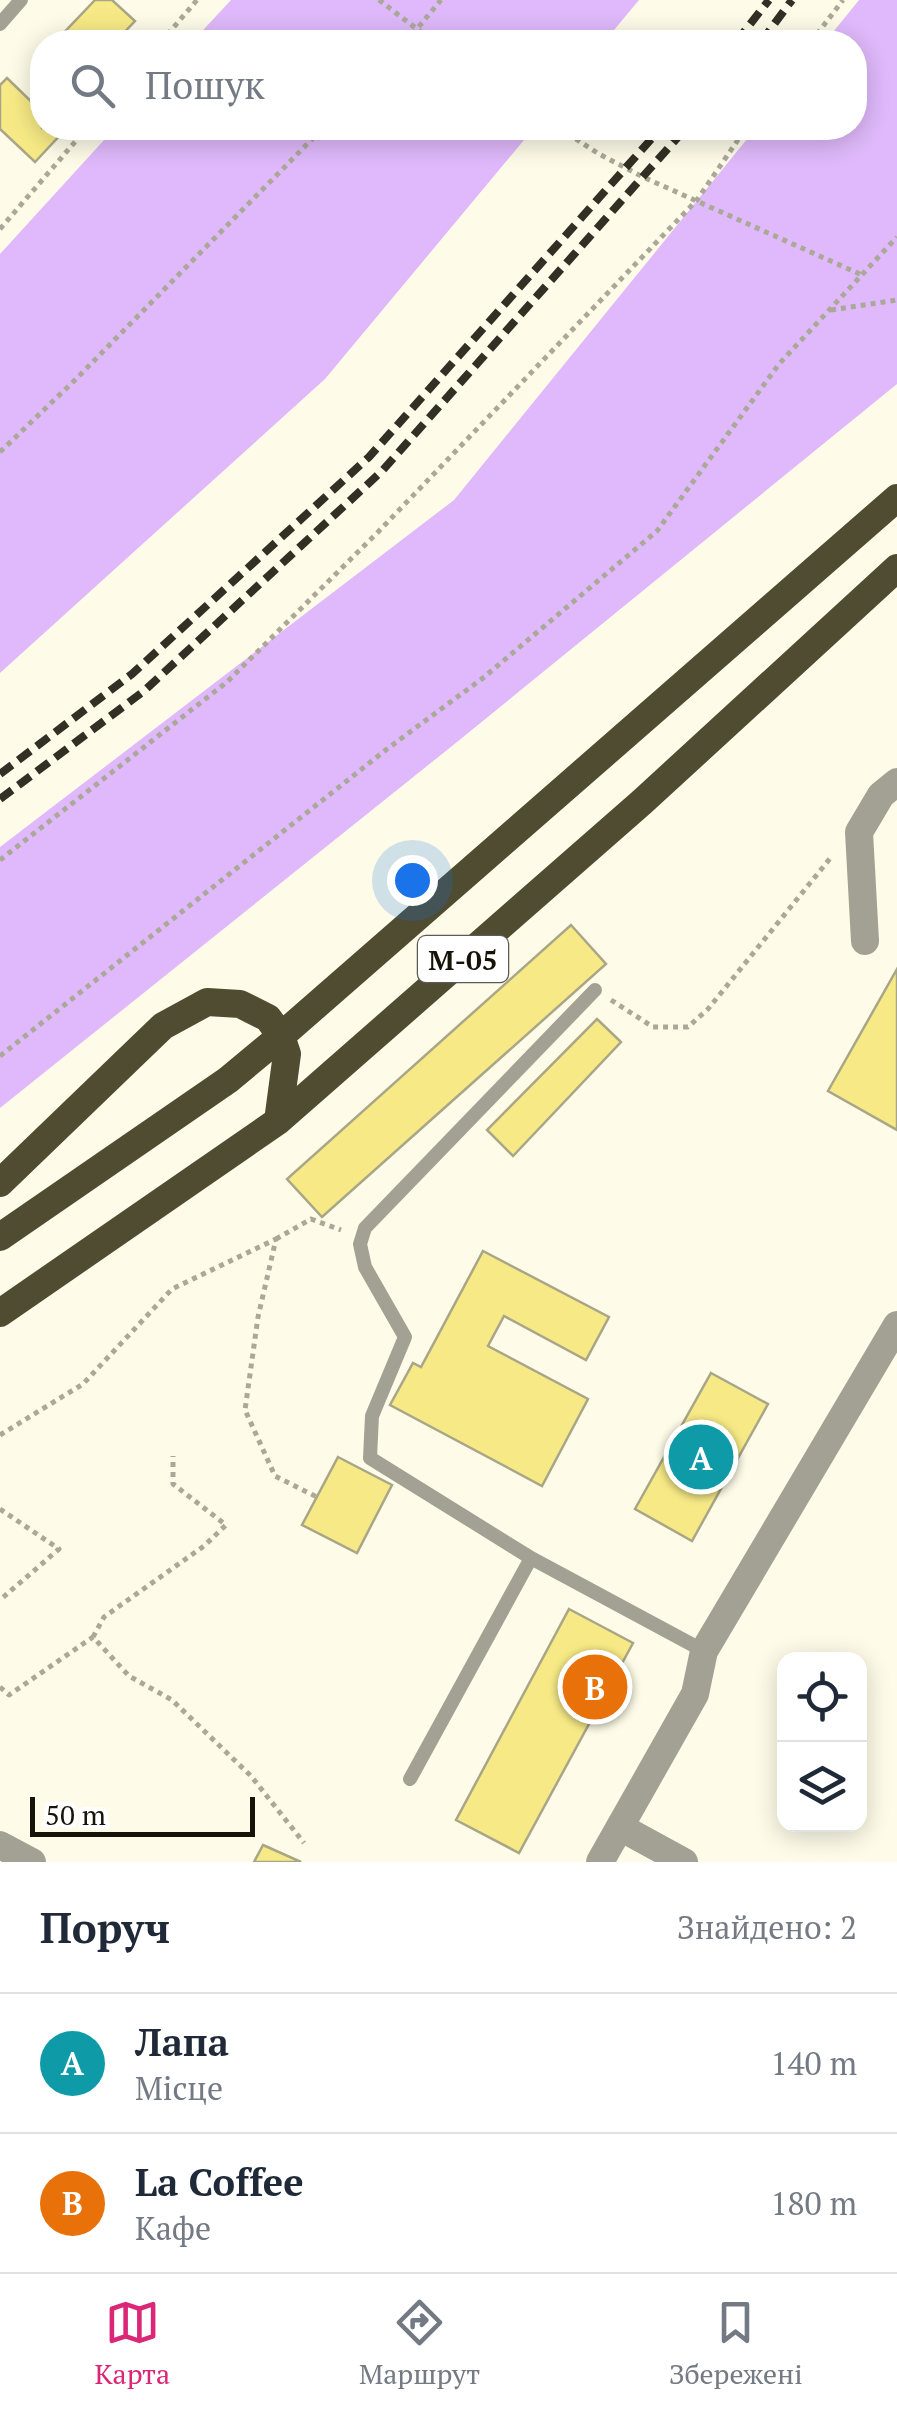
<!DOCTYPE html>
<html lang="uk">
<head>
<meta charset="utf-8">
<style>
  :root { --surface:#fff; --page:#f6f6f7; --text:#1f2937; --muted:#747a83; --line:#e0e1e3; --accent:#db2777 }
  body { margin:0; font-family:"PT Serif",serif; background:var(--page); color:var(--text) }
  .controls { position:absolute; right:30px; bottom:30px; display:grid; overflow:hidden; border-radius:20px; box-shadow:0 5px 25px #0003 }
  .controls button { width:90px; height:90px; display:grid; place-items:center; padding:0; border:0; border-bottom:2px solid var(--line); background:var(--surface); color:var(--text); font:50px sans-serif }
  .scale { position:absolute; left:30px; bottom:25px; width:225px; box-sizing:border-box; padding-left:10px; border:5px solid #161409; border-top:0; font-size:28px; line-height:35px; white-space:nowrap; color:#161409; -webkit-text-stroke:8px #fff; paint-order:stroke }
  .you { position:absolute; left:412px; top:880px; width:35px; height:35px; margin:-25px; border:8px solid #fff; border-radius:50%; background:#1a73e8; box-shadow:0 0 0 15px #1a73e833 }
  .badge { display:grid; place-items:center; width:65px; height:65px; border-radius:50%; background:var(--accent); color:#fff; font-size:32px; font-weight:700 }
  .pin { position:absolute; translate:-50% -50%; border:5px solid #fff; box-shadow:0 2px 10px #0006 }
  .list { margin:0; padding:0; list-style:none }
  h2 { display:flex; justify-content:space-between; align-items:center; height:130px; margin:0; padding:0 40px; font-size:42px }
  h2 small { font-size:32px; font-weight:400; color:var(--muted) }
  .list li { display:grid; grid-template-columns:65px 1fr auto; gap:30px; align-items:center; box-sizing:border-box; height:140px; padding:0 40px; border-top:2px solid var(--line) }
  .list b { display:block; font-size:38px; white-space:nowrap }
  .list p { margin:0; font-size:32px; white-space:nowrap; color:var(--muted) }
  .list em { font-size:32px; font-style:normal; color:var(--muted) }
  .icon { flex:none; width:55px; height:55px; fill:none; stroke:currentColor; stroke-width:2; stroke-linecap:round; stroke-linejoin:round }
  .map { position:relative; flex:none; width:897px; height:1862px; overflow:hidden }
  .search { position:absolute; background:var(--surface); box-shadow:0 5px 25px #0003; left:30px; right:30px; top:30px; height:110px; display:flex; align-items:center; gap:25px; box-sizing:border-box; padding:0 35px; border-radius:40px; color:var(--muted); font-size:38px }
  .sheet { height:410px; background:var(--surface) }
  nav { display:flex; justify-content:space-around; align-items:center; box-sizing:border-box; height:140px; border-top:2px solid var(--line); background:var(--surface); font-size:28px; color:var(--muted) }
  nav a { display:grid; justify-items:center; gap:5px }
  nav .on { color:var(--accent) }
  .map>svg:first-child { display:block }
  .forest { fill:#dfb9fb }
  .building { fill:#f7ea86; stroke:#a9a687; stroke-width:2.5 }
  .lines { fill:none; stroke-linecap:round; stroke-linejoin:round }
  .path { stroke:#aaa897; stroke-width:5; stroke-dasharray:5 5; stroke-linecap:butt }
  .service { stroke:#a3a193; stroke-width:14 }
  .minor { stroke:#a3a193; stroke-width:28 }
  .tertiary { stroke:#a3a193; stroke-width:28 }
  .trunk { stroke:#4f4c32; stroke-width:28 }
  .rail { stroke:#323024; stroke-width:8; stroke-dasharray:15 8; stroke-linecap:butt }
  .labels { text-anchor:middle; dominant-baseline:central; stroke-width:8; stroke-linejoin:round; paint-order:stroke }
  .shield { fill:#fff; stroke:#5c5a53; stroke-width:2.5 }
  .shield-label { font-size:28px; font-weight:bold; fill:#161409 }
</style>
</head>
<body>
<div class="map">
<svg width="897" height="1862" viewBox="0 0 897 1862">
  <rect width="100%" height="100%" fill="#fefce8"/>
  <path class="forest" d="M231 0H639L604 42H192Z
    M859 0H897V384L457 742 0 1108V847L454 500 756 128H854V42H825Z
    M115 128H534L325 379 0 673V254Z"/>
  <path class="building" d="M95 0H112L135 21 115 42H58L56 41Z
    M7 78 42 112V128H59L63 132 35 162 0 129V85Z
    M571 925 606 964 322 1217 287 1179Z
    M897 969V1130L828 1091Z
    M597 1019 621 1042 513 1156 487 1130Z
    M483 1251 609 1317 586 1360 504 1316 488 1346 588 1399 542 1486 390 1405 413 1363 421 1367Z
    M711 1373 768 1404 692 1541 635 1509Z
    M338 1457 392 1485 357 1553 302 1525Z
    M569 1609 633 1643 519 1853 456 1820Z
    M263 1845 301 1862H254Z"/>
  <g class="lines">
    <path class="path" d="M379 0 434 42
      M161 42 197 0
      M406 42 441 0
      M811 42 843 0
      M559 128 599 154 643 177 862 275
      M0 229 87 128
      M831 310 897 300
      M0 452 75 380 323 128
      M0 860 227 682 378 532 697 200 746 128
      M611 1000 653 1027H688L708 1009 832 856
      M0 1056 387 749 483 678 657 531 779 364 897 237
      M276 1239 311 1219 341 1230
      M0 1435 83 1384 172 1289 276 1239 258 1317 245 1410 275 1476 317 1497
      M0 1509 59 1549 0 1600
      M93 1637 104 1617 204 1546 226 1525 173 1484V1456
      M0 1687 9 1695 93 1637 129 1676 172 1700 251 1776 304 1843"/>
    <path class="service" d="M0 24 21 0
      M595 990 365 1228 360 1244 365 1267 405 1337 372 1416 370 1458 531 1558 704 1651
      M410 1779 531 1558"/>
    <path class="minor" d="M865 941 859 832 881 795 897 782
      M620 1827 684 1862
      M600 1862 695 1694 704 1651 897 1325"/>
    <path class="tertiary" d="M0 1845 32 1862"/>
    <path class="trunk" d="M0 1183 163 1026 207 1002 240 1004 268 1018 281 1036 287 1054 278 1121
      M0 1237 228 1080 281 1036 897 498
      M0 1313 278 1121 642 802 897 568"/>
    <path class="rail" d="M736 42 769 0
      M761 42 792 0
      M0 774 132 674 369 457 661 128
      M0 799 144 691 382 471 686 128"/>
  </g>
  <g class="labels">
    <rect class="shield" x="418" y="936" width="90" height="46" rx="8"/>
    <g class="shield-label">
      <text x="463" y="959">М-05</text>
    </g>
  </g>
</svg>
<div class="controls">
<button><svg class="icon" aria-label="locate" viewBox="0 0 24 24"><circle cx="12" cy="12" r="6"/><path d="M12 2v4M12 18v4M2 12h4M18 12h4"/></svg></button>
<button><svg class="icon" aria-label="layers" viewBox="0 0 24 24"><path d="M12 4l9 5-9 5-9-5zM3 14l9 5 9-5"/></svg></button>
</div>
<div class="scale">50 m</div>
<div class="you"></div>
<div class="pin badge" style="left:701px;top:1457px;background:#0f9aa8">A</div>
<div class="pin badge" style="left:595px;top:1687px;background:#e8710a">B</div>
<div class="search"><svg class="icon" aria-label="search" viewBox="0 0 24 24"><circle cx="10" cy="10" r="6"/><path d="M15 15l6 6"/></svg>Пошук</div>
</div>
<section class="sheet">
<h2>Поруч<small>Знайдено: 2</small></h2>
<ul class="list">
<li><span class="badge" style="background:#0f9aa8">A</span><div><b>Лапа</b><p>Місце</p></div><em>140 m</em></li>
<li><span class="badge" style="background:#e8710a">B</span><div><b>La Coffee</b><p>Кафе</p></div><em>180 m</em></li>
</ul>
</section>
<nav>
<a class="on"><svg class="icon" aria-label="map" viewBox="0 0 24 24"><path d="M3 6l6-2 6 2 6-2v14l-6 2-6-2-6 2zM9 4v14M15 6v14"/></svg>Карта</a>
<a><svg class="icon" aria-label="directions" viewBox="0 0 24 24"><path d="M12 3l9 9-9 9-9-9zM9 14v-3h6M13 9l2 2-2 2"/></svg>Маршрут</a>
<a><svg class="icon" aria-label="saved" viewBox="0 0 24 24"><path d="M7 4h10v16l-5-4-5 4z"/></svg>Збережені</a>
</nav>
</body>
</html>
